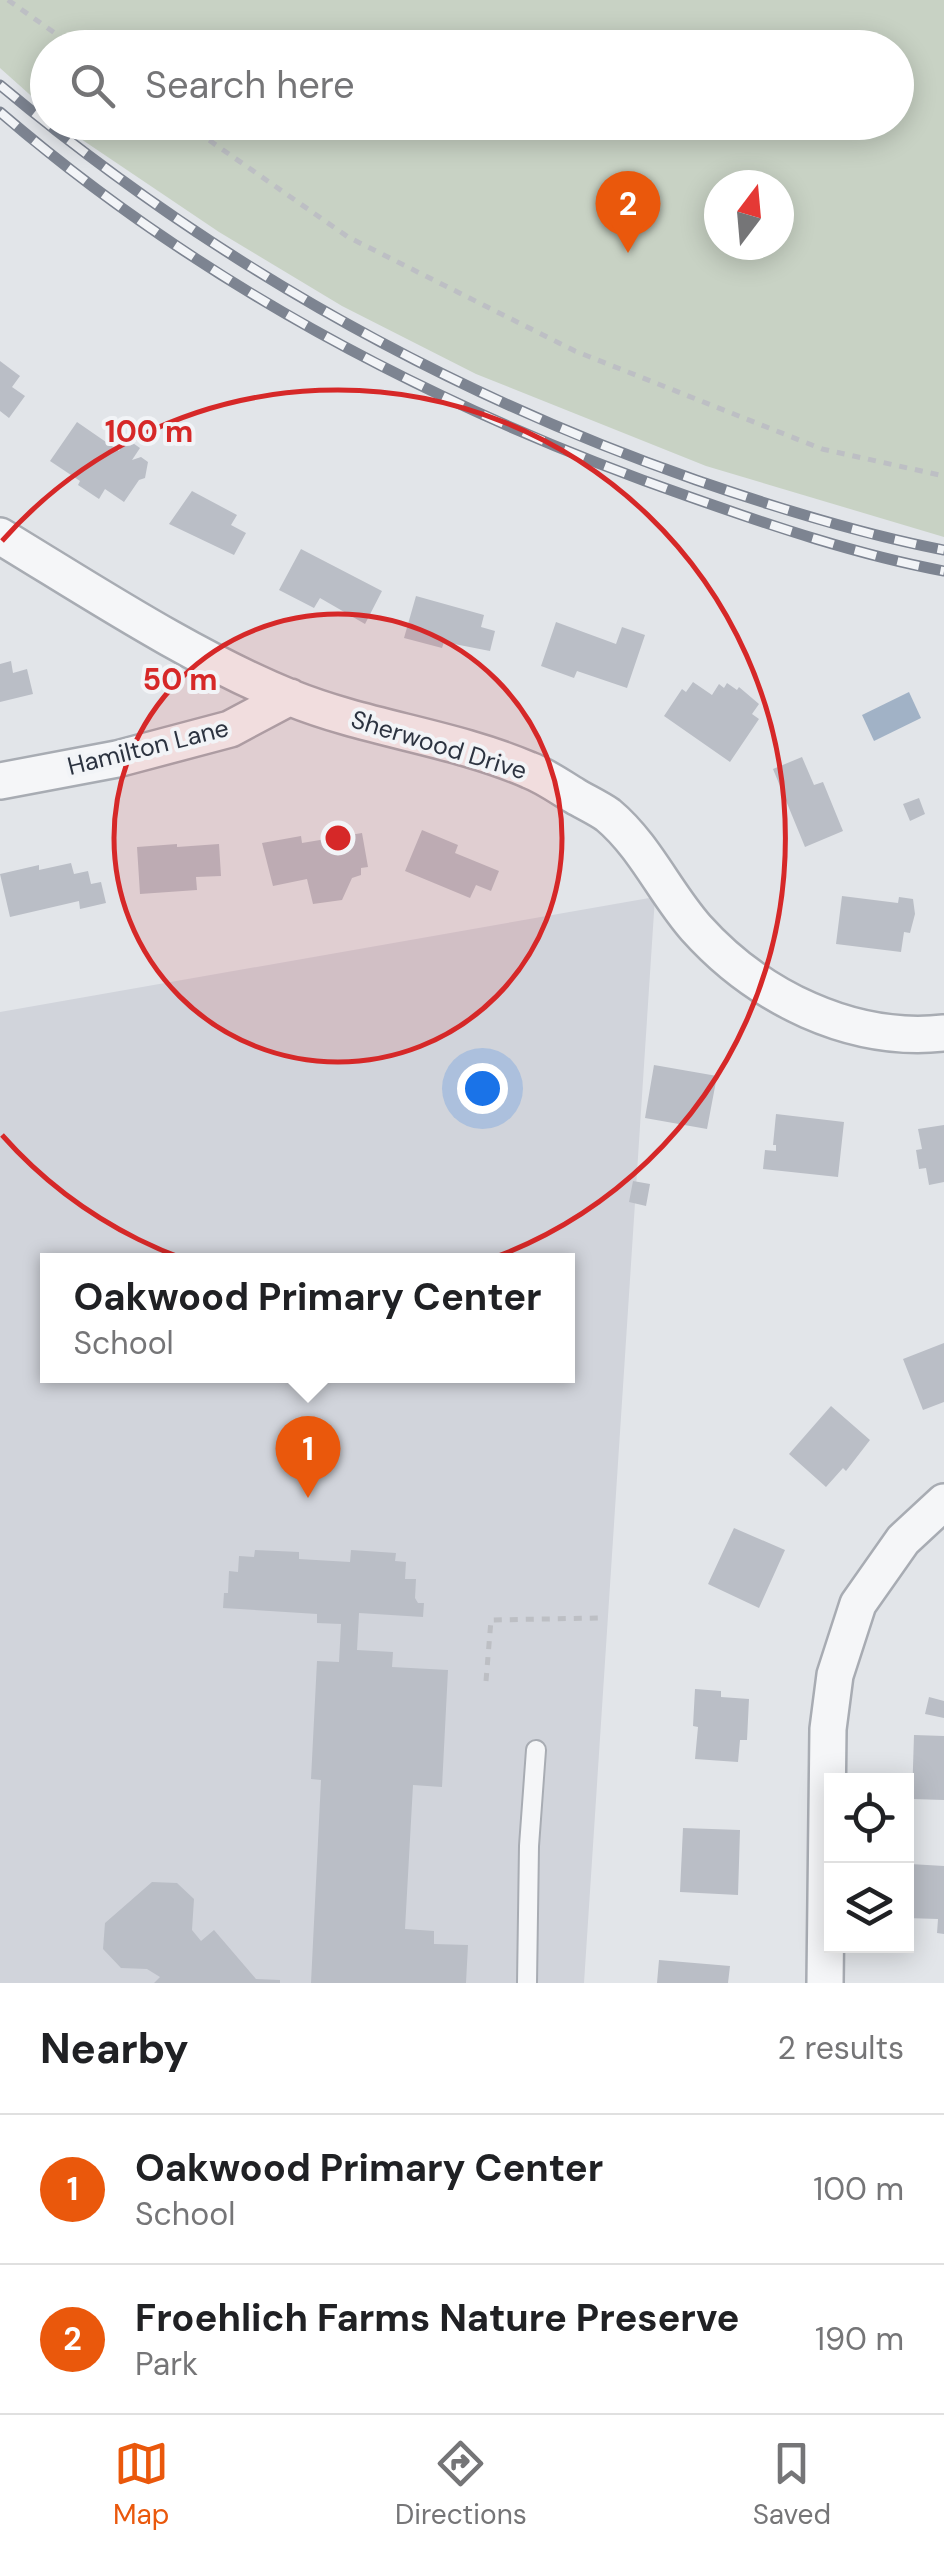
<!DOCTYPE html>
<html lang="en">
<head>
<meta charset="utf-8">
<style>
  :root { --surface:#fff; --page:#f6f6f6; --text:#202124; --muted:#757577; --line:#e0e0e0; --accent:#ea580c }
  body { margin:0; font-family:"DM Sans",sans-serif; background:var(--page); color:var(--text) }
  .controls { position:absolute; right:30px; bottom:30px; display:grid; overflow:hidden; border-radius:0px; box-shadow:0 5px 25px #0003 }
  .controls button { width:90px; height:90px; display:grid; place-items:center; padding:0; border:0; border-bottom:2px solid var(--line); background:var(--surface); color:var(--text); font:50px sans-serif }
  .compass { position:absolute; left:704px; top:170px; width:90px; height:90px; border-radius:50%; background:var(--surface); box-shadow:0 5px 25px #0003; rotate:16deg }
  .you { position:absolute; left:482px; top:1088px; width:35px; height:35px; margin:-25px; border:8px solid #fff; border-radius:50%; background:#1a73e8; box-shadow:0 0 0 15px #1a73e833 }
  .badge { display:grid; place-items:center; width:65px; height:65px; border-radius:50%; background:var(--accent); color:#fff; font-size:32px; font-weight:700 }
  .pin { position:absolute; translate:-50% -82px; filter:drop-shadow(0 2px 5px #0008) }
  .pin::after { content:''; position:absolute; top:52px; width:35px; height:30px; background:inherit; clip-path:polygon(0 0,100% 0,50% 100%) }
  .popup { position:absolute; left:40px; top:1253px; width:535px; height:130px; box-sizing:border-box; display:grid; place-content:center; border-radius:0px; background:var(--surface); filter:drop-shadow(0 2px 8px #0005); font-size:32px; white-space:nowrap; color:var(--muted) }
  .popup b { font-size:38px; color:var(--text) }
  .popup::after { content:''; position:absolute; left:50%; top:100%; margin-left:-20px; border:20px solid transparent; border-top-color:var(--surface) }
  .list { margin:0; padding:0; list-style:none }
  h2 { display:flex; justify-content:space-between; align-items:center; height:130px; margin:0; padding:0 40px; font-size:42px }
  h2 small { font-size:32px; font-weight:400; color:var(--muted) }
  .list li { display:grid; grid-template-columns:65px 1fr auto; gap:30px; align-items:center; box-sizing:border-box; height:150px; padding:0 40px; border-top:2px solid var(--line) }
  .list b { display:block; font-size:38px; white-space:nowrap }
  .list p { margin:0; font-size:32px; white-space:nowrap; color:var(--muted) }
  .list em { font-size:32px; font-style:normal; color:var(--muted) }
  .icon { flex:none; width:55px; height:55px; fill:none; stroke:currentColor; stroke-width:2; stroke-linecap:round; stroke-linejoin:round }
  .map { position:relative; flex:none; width:944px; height:1983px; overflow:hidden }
  .search { position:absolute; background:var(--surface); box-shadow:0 5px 25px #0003; left:30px; right:30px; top:30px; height:110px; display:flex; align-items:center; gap:25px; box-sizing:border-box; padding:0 35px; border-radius:55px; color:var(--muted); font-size:38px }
  .sheet { height:430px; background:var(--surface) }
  nav { display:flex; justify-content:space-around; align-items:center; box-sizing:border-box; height:140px; border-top:2px solid var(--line); background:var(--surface); font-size:28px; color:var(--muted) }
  nav a { display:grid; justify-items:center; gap:5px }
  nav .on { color:var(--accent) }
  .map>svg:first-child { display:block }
  .built { fill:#d1d4db; fill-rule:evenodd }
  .green { fill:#c8d2c4; fill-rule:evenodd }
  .water { fill:#a1b2c6 }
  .building { fill:#babec6 }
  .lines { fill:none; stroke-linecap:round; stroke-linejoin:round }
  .lane-casing { stroke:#a8acb3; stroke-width:22 }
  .street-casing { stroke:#a8acb3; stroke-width:40 }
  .path { stroke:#bdbfc4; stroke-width:5; stroke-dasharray:8 8; stroke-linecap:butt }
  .lane { stroke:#f5f6f8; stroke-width:18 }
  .street { stroke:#f5f6f8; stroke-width:35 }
  .rail-casing { stroke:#7d8491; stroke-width:11 }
  .rail { stroke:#f2f4f7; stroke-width:8; stroke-dasharray:22; stroke-linecap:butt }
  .ring { fill:none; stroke:#d62828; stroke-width:5 }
  .labels { text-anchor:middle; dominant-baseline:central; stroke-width:8; stroke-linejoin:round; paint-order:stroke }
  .street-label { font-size:25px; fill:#2c3340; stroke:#f2f4f7 }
  .centre { fill:#d62828; stroke:#f2f4f7; stroke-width:5 }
  .ring-label { font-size:30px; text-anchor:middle; font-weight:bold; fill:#d62828; stroke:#f2f4f7; stroke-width:8; stroke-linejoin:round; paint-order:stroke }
</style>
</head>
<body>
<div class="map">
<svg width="944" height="1983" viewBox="0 0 944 1983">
  <rect width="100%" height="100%" fill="#e2e5e9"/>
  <path class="built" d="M655 897 584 1983H0V1012ZM48 1260H568V1376H48Z"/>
  <path class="green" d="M0 0H944V537L706 466 476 374 342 306 219 232 81 139 62 123 896 122V48H48L47 110 0 68ZM719 185H779V245H719Z"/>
  <path class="water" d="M909 692 921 718 874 741 862 715Z"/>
  <path class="building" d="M0 361 20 376 12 387 25 396 9 418 0 411Z
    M77 422 119 451 127 439 140 448 132 460 141 457 148 462 145 478 139 480 124 502 105 489 99 499 78 485 80 481 50 461Z
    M192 491 237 515 231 525 246 533 234 555 169 524Z
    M301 549 382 591 365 624 320 598 314 608 279 590Z
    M416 596 484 615 481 627 495 631 490 651 444 642 442 648 404 638Z
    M556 622 616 644 622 627 645 635 627 688 577 671 574 678 541 666Z
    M11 661 13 673 27 669 33 694 0 702V664Z
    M693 682 712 695 719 684 724 688 727 683 737 690 739 687 759 704 752 714 759 719 730 762 664 716 682 689 686 692Z
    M802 757 814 785 823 782 843 831 805 847 773 769Z
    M919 798 925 814 910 821 903 804Z
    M422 830 458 845 455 853 499 871 491 891 476 885 470 898 405 871Z
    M362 833 368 867 361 868V875L352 878 342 900 313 904 307 879 273 886 262 843 301 836 302 843Z
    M177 844V847L219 844 221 876 196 877 197 890 140 894 137 847Z
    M71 863 74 874 88 871 91 884 101 882 106 903 80 909 79 901 10 917 0 874 39 865V870Z
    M842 896 898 903 899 897 913 899 915 914 910 933 904 932 901 952 836 944Z
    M654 1065 717 1076 707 1129 645 1118Z
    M776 1114 844 1122 838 1177 763 1169 765 1150 776 1151V1145H773Z
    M944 1125V1182L929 1185 926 1168 919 1169 916 1150 922 1149 918 1129Z
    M633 1181 650 1184 646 1206 629 1202Z
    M944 1343V1402L923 1410 903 1359Z
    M831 1406 870 1440 846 1471 843 1468 826 1487 789 1454Z
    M734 1528 785 1550 759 1608 708 1584Z
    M255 1550 299 1552V1559L350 1562 351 1550 396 1553 395 1561 406 1562 405 1579H416L415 1598 418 1603H424L423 1617 359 1613 357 1650 393 1652 392 1667 448 1670 442 1787 413 1785 405 1929 434 1931V1944L468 1945 466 1983H311L321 1780 311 1779 317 1661 339 1662 341 1624 317 1623V1614L223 1608 224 1593H228L229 1571 238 1572 239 1556 254 1557Z
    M695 1689 721 1691V1697L749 1699 747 1740H740L738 1762 695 1759 698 1727 693 1726Z
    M929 1697 944 1701V1718L925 1714Z
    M914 1735 944 1736V1800L912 1799Z
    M683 1828 740 1830 738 1895 680 1892Z
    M910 1864 944 1866V1934L937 1933 938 1919 906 1918Z
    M152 1882 177 1883 194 1899 192 1930 201 1941 214 1930 256 1979 280 1980V1983H154L160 1977 147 1969 121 1968 103 1949 105 1923Z
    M659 1960 730 1966 728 1983H657Z"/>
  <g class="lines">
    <defs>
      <path id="lane" d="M527 1983 529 1846 536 1750"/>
      <path id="street" d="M0 536C91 591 192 658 291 698 368 729 452 737 529 770 545 776 560 787 575 796 585 802 598 808 608 815 645 846 665 893 696 928 758 997 851 1043 944 1033
        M0 781 117 759 230 729 290 697
        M825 1983 828 1729 835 1675 858 1604 903 1540 944 1502"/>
    </defs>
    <use href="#lane" class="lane-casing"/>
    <use href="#street" class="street-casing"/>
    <path class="path" d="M8 0 76 48
      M183 122 348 237 575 351 822 449 944 476
      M486 1681 491 1620 598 1618"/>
    <use href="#lane" class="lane"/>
    <use href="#street" class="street"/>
    <defs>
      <path id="rail" d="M0 85C207 258 441 391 696 480 777 508 860 534 944 550
        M0 112C201 285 440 410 690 497 772 526 858 555 944 571"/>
    </defs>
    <use href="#rail" class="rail-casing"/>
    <use href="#rail" class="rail"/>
  </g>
  <circle cx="338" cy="838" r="224" fill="#d62828" fill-opacity=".12"/>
  <g class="ring">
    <circle cx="338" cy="838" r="224"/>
    <path d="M2 541A448 448 0 1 1 2 1135"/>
  </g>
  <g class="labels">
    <g class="street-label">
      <text transform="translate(439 745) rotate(17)">Sherwood Drive</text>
      <text transform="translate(148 747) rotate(-14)">Hamilton Lane</text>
    </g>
  </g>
  <circle cx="338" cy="838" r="15" class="centre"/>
  <g class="ring-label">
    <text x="149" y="442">100 m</text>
    <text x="180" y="690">50 m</text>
  </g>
</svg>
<div class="controls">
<button><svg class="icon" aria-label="locate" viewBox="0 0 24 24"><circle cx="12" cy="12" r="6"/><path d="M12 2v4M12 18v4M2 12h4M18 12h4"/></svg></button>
<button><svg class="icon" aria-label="layers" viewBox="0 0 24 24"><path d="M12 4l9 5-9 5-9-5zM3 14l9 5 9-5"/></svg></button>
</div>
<svg class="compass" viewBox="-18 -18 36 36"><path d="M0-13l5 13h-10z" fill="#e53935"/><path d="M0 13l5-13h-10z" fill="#757577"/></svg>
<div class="you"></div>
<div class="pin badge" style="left:308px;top:1498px">1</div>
<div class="popup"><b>Oakwood Primary Center</b>School</div>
<div class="pin badge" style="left:628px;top:253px">2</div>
<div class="search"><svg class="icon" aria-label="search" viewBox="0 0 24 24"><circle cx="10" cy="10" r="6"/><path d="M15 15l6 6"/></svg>Search here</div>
</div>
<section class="sheet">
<h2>Nearby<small>2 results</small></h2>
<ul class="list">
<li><span class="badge">1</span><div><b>Oakwood Primary Center</b><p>School</p></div><em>100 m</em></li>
<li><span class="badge">2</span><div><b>Froehlich Farms Nature Preserve</b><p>Park</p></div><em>190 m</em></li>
</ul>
</section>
<nav>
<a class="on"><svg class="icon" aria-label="map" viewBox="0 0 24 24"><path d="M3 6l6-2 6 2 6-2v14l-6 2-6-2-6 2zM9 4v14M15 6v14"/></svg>Map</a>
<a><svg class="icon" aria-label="directions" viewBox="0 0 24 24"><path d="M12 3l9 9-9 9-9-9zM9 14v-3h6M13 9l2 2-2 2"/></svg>Directions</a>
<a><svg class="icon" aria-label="saved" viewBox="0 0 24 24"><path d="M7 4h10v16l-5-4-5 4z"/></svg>Saved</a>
</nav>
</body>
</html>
